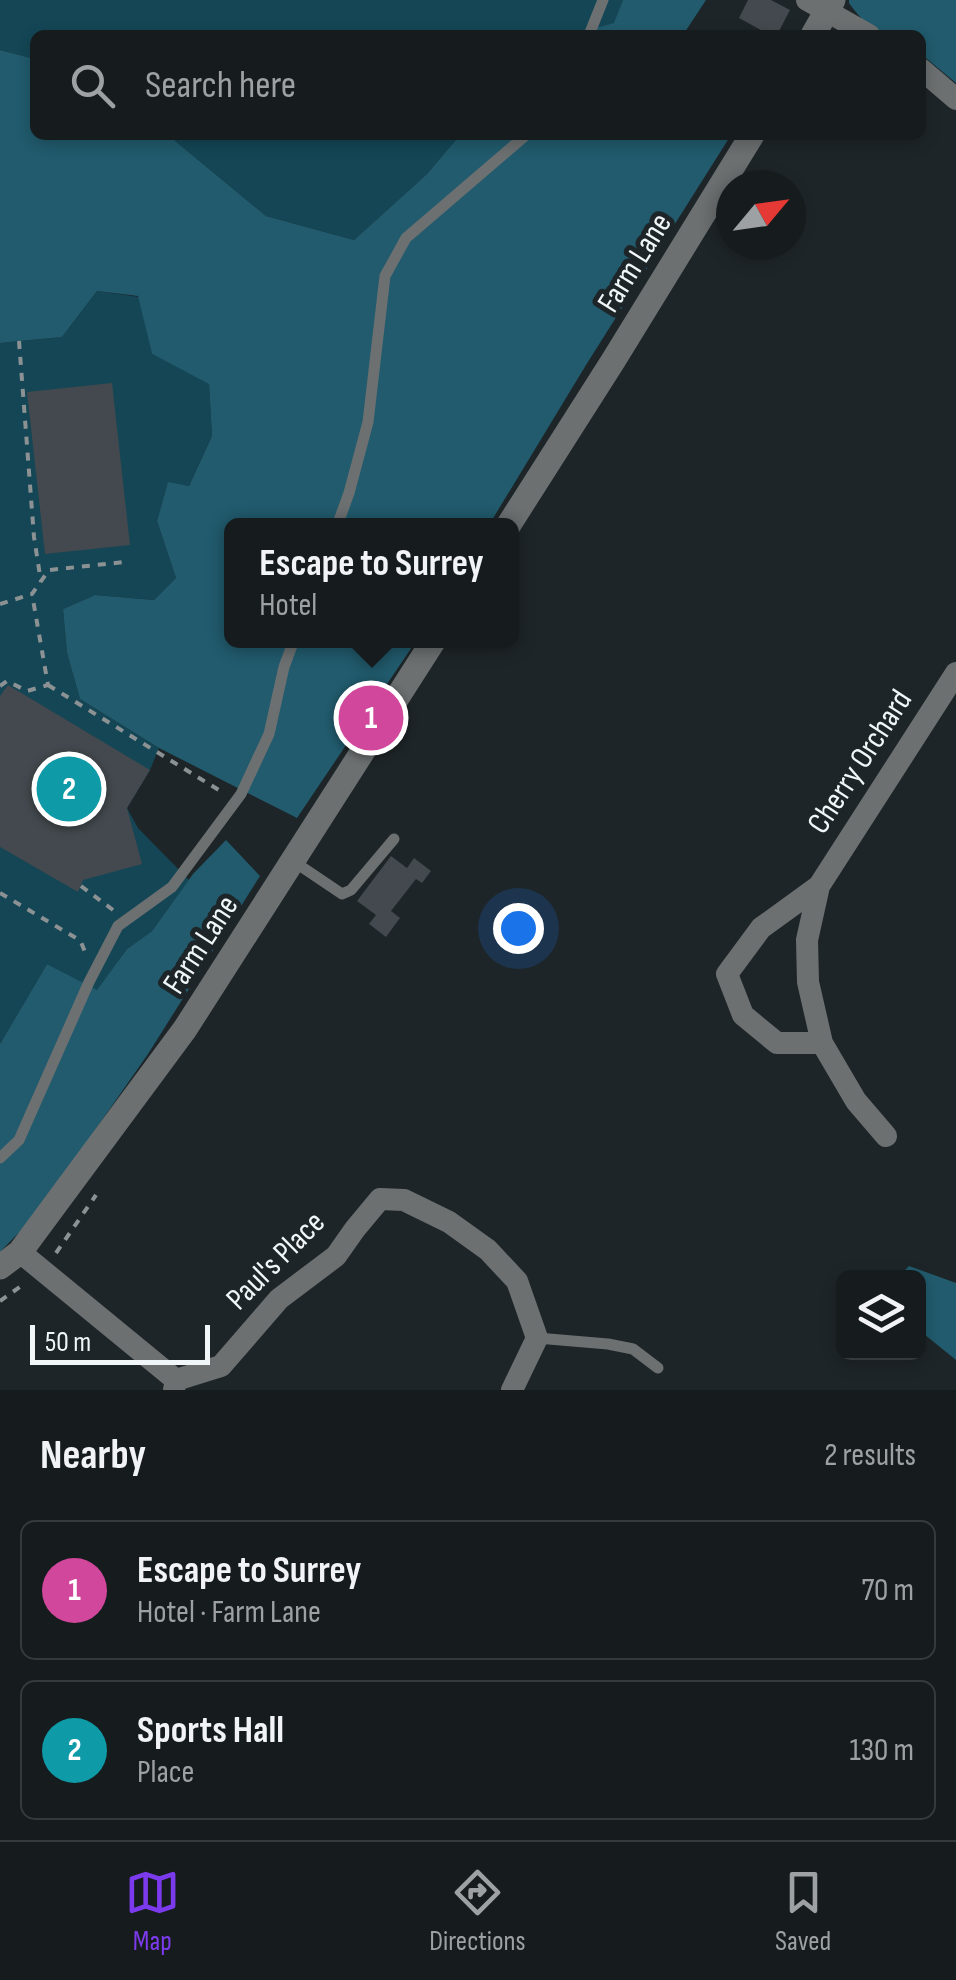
<!DOCTYPE html>
<html lang="en">
<head>
<meta charset="utf-8">
<style>
  :root { --surface:#161c1e; --page:#1f2527; --text:#f1f3f6; --muted:#9ea1a4; --line:#353a3c; --accent:#7c3aed }
  body { margin:0; font-family:"Sofia Sans Condensed",sans-serif; background:var(--page); color:var(--text) }
  .controls { position:absolute; right:30px; bottom:30px; display:grid; overflow:hidden; border-radius:15px; box-shadow:0 5px 15px #0003 }
  .controls button { width:90px; height:90px; display:grid; place-items:center; padding:0; border:0; border-bottom:2px solid var(--line); background:var(--surface); color:var(--text); font:50px sans-serif }
  .compass { position:absolute; left:716px; top:170px; width:90px; height:90px; border-radius:50%; background:var(--surface); box-shadow:0 5px 15px #0003; rotate:61deg }
  .scale { position:absolute; left:30px; bottom:25px; width:180px; box-sizing:border-box; padding-left:10px; border:5px solid #f1f6f8; border-top:0; font-size:28px; line-height:35px; white-space:nowrap; color:#f1f6f8; -webkit-text-stroke:8px #1e2528; paint-order:stroke }
  .you { position:absolute; left:518px; top:928px; width:35px; height:35px; margin:-25px; border:8px solid #fff; border-radius:50%; background:#1a73e8; box-shadow:0 0 0 15px #1a73e833 }
  .badge { display:grid; place-items:center; width:65px; height:65px; border-radius:50%; background:var(--accent); color:#fff; font-size:32px; font-weight:700 }
  .pin { position:absolute; translate:-50% -50%; border:5px solid #fff; box-shadow:0 2px 10px #0006 }
  .popup { position:absolute; left:224px; top:518px; width:295px; height:130px; box-sizing:border-box; display:grid; place-content:center; border-radius:15px; background:var(--surface); filter:drop-shadow(0 2px 8px #0005); font-size:32px; white-space:nowrap; color:var(--muted) }
  .popup b { font-size:38px; color:var(--text) }
  .popup::after { content:''; position:absolute; left:50%; top:100%; margin-left:-20px; border:20px solid transparent; border-top-color:var(--surface) }
  .list { margin:0; padding:0; list-style:none }
  h2 { display:flex; justify-content:space-between; align-items:center; height:130px; margin:0; padding:0 40px; font-size:42px }
  h2 small { font-size:32px; font-weight:400; color:var(--muted) }
  .list li { display:grid; grid-template-columns:65px 1fr auto; gap:30px; align-items:center; box-sizing:border-box; height:140px; margin:0 20px 20px; padding:0 20px; border:2px solid var(--line); border-radius:15px }
  .list b { display:block; font-size:38px; white-space:nowrap }
  .list p { margin:0; font-size:32px; white-space:nowrap; color:var(--muted) }
  .list em { font-size:32px; font-style:normal; color:var(--muted) }
  .icon { flex:none; width:55px; height:55px; fill:none; stroke:currentColor; stroke-width:2; stroke-linecap:round; stroke-linejoin:round }
  .map { position:relative; flex:none; width:956px; height:1390px; overflow:hidden }
  .search { position:absolute; background:var(--surface); box-shadow:0 5px 15px #0003; left:30px; right:30px; top:30px; height:110px; display:flex; align-items:center; gap:25px; box-sizing:border-box; padding:0 35px; border-radius:15px; color:var(--muted); font-size:38px }
  .sheet { height:450px; background:var(--surface) }
  nav { display:flex; justify-content:space-around; align-items:center; box-sizing:border-box; height:140px; border-top:2px solid var(--line); background:var(--surface); font-size:28px; color:var(--muted) }
  nav a { display:grid; justify-items:center; gap:5px }
  nav .on { color:var(--accent) }
  .map>svg:first-child { display:block }
  .green { fill:#144655 }
  .forest { fill:#215b6d }
  .building { fill:#43494e }
  .lines { fill:none; stroke-linecap:round; stroke-linejoin:round }
  .path { stroke:#8c9294; stroke-width:4; stroke-dasharray:8 8; stroke-linecap:butt }
  .service { stroke:#6c7071; stroke-width:11 }
  .minor { stroke:#6c7071; stroke-width:22 }
  .tertiary { stroke:#6c7071; stroke-width:25 }
  .labels { text-anchor:middle; dominant-baseline:central; stroke-width:10; stroke-linejoin:round; paint-order:stroke }
  .street-label { font-size:32px; fill:#f1f6f8; stroke:#1e2528 }
</style>
</head>
<body>
<div class="map">
<svg width="956" height="1390" viewBox="0 0 956 1390">
  <rect width="100%" height="100%" fill="#1e2528"/>
  <path class="green" d="M0 0H623L615 23 568 35H35V59L0 50Z
    M168 135H460L427 174 354 240 266 216Z
    M97 291 139 297 152 354 209 383 212 436 189 486 168 483 157 521 176 578 154 600 95 595 63 609 67 653 80 699 159 748 150 770 127 808 138 828 189 880 152 931 127 949 97 991 47 964 0 1044V343L62 337Z"/>
  <path class="forest" d="M623 0H706L683 35H568L614 23Z
    M849 0H956V83L921 54V35C882 35 873 36 849 3Z
    M0 50 35 59V135H168L266 216 354 240 427 174 460 135H731L586 365 489 525 231 526V640L416 641 297 818 159 748 80 699 67 653 63 609 95 595 154 600 176 578 157 521 168 482 189 486 212 436 209 384 152 354 138 296 97 291 62 337 0 343Z
    M226 840 260 876 148 1054 36 1215 0 1252V1044L47 964 97 990 127 949 152 931 193 874Z
    M909 1266 956 1283V1360L919 1330 918 1278 898 1277Z"/>
  <path class="building" d="M748 0H771L790 10 777 35H770L739 18Z
    M112 383 130 545 45 554 27 392Z
    M8 685 150 770 127 808 142 864 83 880 78 892 0 847V696Z
    M391 856 407 868 414 858 431 871 422 883 416 879 391 911 400 918 386 937 369 924 376 915 357 901Z"/>
  <g class="lines">
    <path class="path" d="M19 341 34 537 41 582
      M0 604 32 594 49 570 125 562
      M48 685 222 792
      M0 686 7 681 27 691 48 685 32 594
      M81 886 113 910
      M0 893 76 938 81 942 85 952
      M56 1253 96 1195
      M0 1301 24 1284"/>
    <path class="service" d="M589 35 603 0
      M337 526 349 493 368 422 385 276 406 238 526 135
      M293 861 342 894 351 890 394 839
      M0 1158 19 1140 89 982 118 926 172 887 241 794 269 734 284 667 294 640
      M537 1338 608 1344 633 1349 658 1368"/>
    <path class="minor" d="M807 0 869 35
      M921 69 956 99
      M819 886 761 928 727 974 743 1015 777 1043H822
      M886 1136 856 1101 822 1043 808 982 807 940 819 886 956 673
      M20 1252 176 1380 174 1390
      M176 1380 221 1366 279 1299 336 1256 355 1229 380 1199 404 1200 449 1222 488 1250 517 1281 537 1338 512 1390"/>
    <path class="tertiary" d="M813 35 833 0
      M508 526 613 361 752 135
      M0 1267 20 1252 185 1029 434 640"/>
  </g>
  <g class="labels">
    <g class="street-label">
      <text transform="translate(635 263) rotate(-58)">Farm Lane</text>
      <text transform="translate(860 762) rotate(-57)">Cherry Orchard</text>
      <text transform="translate(201 945) rotate(-57)">Farm Lane</text>
      <text transform="translate(276 1261) rotate(-45)">Paul's Place</text>
    </g>
  </g>
</svg>
<div class="controls">
<button><svg class="icon" aria-label="layers" viewBox="0 0 24 24"><path d="M12 4l9 5-9 5-9-5zM3 14l9 5 9-5"/></svg></button>
</div>
<svg class="compass" viewBox="-18 -18 36 36"><path d="M0-13l5 13h-10z" fill="#e53935"/><path d="M0 13l5-13h-10z" fill="#9ea1a4"/></svg>
<div class="scale">50 m</div>
<div class="you"></div>
<div class="pin badge" style="left:371px;top:718px;background:#d1479c">1</div>
<div class="popup"><b>Escape to Surrey</b>Hotel</div>
<div class="pin badge" style="left:69px;top:789px;background:#0f9aa8">2</div>
<div class="search"><svg class="icon" aria-label="search" viewBox="0 0 24 24"><circle cx="10" cy="10" r="6"/><path d="M15 15l6 6"/></svg>Search here</div>
</div>
<section class="sheet">
<h2>Nearby<small>2 results</small></h2>
<ul class="list">
<li><span class="badge" style="background:#d1479c">1</span><div><b>Escape to Surrey</b><p>Hotel · Farm Lane</p></div><em>70 m</em></li>
<li><span class="badge" style="background:#0f9aa8">2</span><div><b>Sports Hall</b><p>Place</p></div><em>130 m</em></li>
</ul>
</section>
<nav>
<a class="on"><svg class="icon" aria-label="map" viewBox="0 0 24 24"><path d="M3 6l6-2 6 2 6-2v14l-6 2-6-2-6 2zM9 4v14M15 6v14"/></svg>Map</a>
<a><svg class="icon" aria-label="directions" viewBox="0 0 24 24"><path d="M12 3l9 9-9 9-9-9zM9 14v-3h6M13 9l2 2-2 2"/></svg>Directions</a>
<a><svg class="icon" aria-label="saved" viewBox="0 0 24 24"><path d="M7 4h10v16l-5-4-5 4z"/></svg>Saved</a>
</nav>
</body>
</html>
